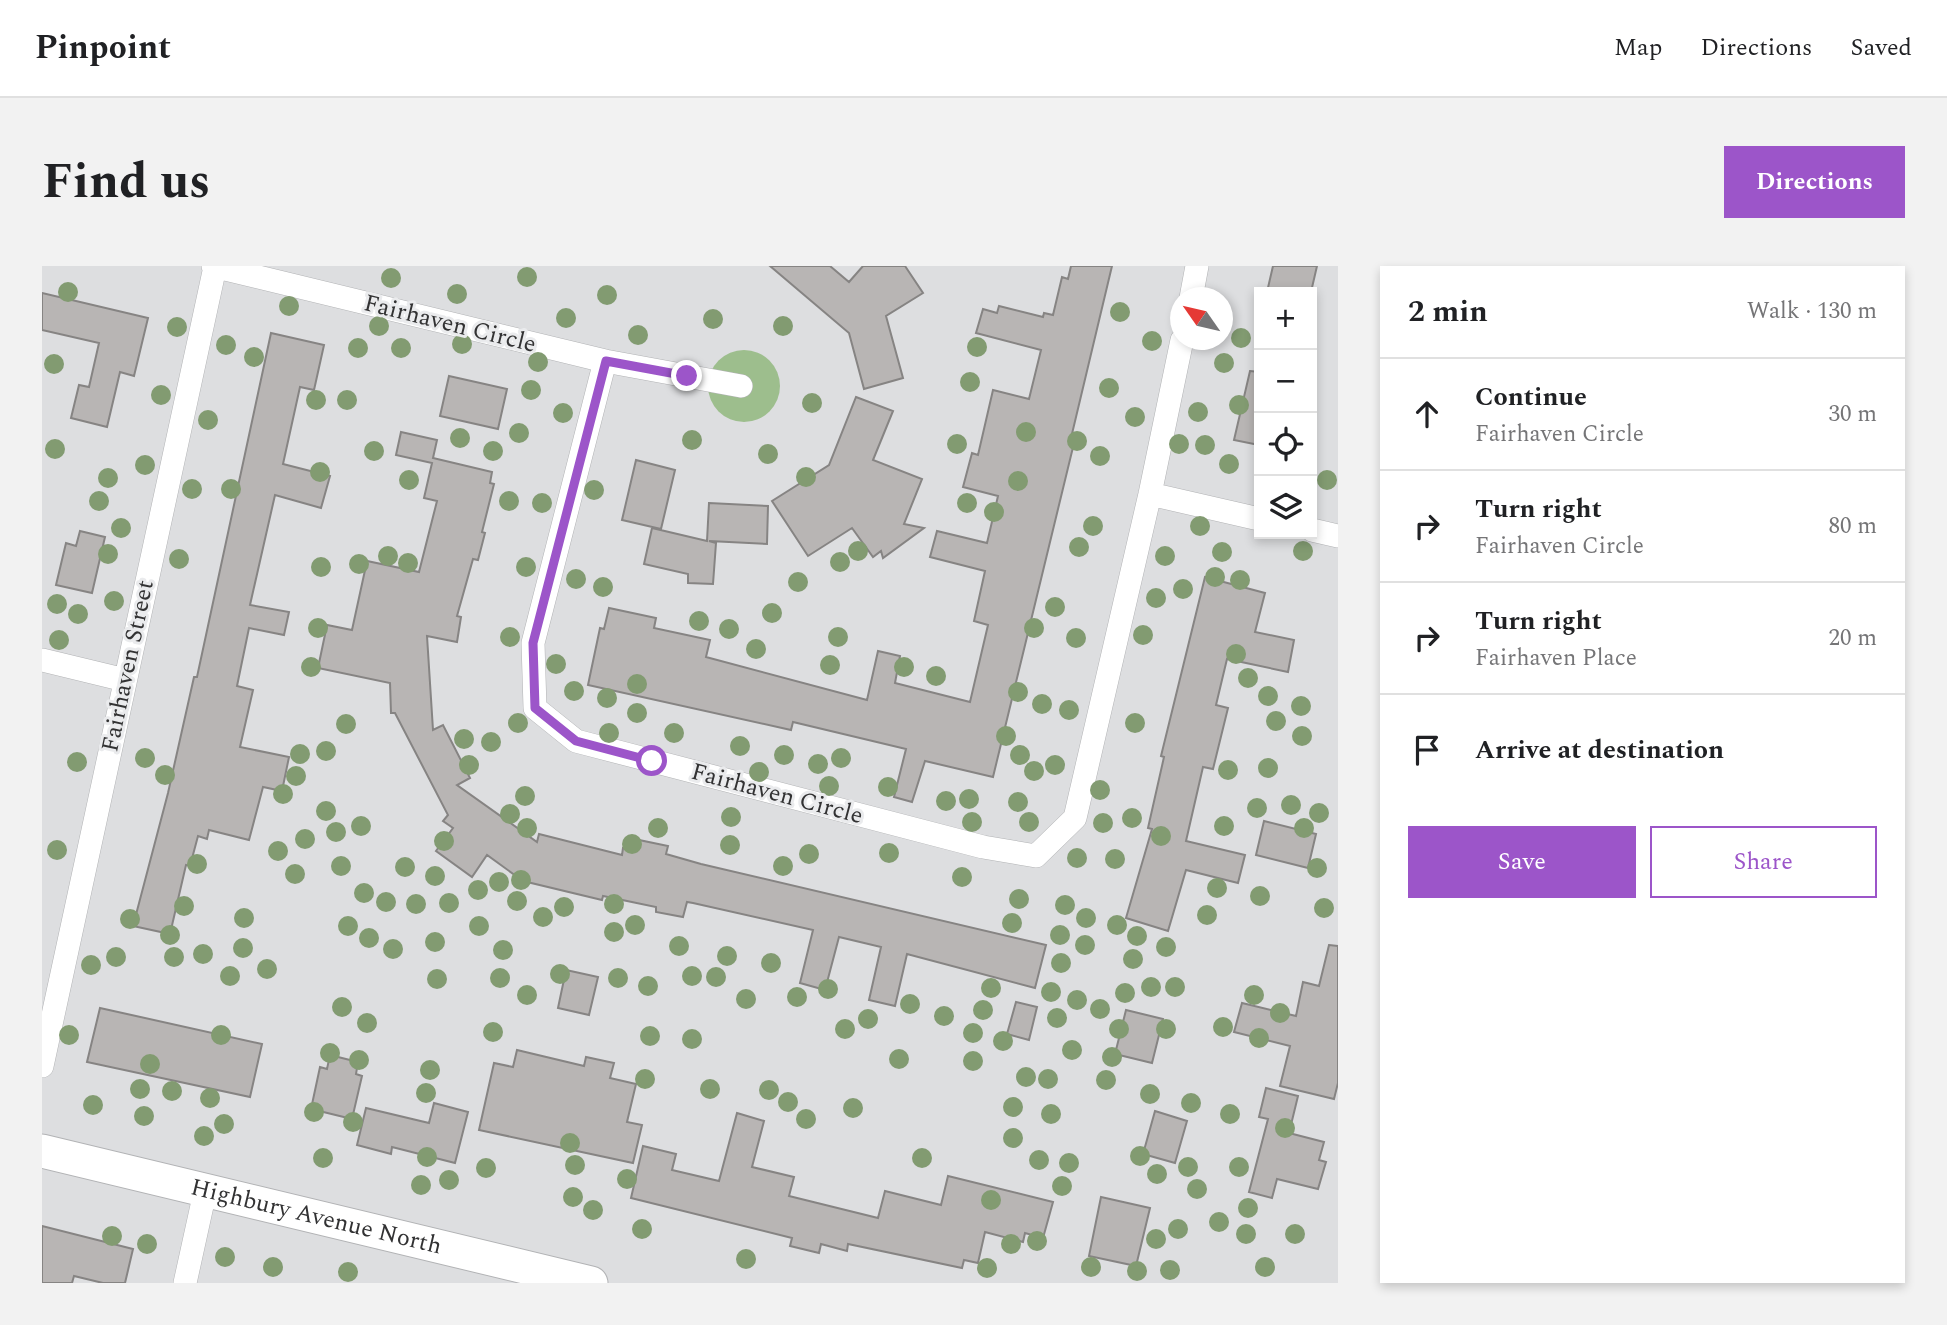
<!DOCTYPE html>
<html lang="en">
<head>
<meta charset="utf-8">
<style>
  :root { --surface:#fff; --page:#f2f2f2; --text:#202124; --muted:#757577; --line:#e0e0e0; --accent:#9c55c9 }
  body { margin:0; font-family:Spectral,serif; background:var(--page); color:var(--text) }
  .controls { position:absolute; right:21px; top:21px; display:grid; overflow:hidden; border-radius:0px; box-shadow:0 4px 10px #0003 }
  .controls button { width:63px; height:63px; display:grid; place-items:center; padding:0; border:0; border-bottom:2px solid var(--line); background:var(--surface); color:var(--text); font:35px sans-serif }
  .compass { position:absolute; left:1128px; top:21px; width:63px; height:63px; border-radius:50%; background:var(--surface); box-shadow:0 4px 10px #0003; rotate:304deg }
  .stop { position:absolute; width:21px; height:21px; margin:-16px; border:5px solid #9c55c9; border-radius:50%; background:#fff }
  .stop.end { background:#9c55c9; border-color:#fff; box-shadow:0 2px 7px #0008 }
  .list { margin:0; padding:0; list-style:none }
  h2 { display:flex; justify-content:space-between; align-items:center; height:91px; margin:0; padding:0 28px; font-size:30px }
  h2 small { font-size:23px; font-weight:400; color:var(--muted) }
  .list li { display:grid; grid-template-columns:46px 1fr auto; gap:21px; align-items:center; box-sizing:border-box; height:112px; padding:0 28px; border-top:2px solid var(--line) }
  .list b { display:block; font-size:26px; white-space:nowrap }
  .list p { margin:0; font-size:23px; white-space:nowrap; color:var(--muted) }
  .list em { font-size:23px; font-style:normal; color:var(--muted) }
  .actions { display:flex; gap:14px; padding:21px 28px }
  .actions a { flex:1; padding:16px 0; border:2px solid var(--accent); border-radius:0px; text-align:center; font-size:24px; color:var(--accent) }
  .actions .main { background:var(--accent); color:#fff }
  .icon { flex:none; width:38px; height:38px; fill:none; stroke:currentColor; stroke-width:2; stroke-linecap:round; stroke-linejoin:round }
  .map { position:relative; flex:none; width:1296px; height:1017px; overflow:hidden; border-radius:0px }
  header { display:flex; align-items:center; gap:42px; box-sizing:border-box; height:98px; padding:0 35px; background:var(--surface); border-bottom:2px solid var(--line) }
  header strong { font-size:33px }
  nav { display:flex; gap:38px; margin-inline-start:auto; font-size:24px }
  .intro { display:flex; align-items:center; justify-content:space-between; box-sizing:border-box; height:168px; padding:0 42px }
  h1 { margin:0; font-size:49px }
  .button { padding:18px 32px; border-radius:0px; background:var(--accent); color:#fff; font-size:24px; font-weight:700 }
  main { display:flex; gap:42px; padding:0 42px }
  aside { flex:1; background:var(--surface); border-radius:0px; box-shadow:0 4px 10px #0003 }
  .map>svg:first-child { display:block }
  .green { fill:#9dbe8d }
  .building { fill:#b8b5b4; stroke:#868483; stroke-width:2 }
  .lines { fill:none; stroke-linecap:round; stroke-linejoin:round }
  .street-casing { stroke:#b2b3b5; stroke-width:24 }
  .secondary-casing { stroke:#b2b3b5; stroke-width:35 }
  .street { stroke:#fff; stroke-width:23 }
  .secondary { stroke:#fff; stroke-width:33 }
  .tree { fill:#829b71 }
  .route { stroke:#9c55c9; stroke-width:9 }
  .labels { text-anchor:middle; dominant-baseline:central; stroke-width:6; stroke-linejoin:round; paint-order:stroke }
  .street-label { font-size:24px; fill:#323233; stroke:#eaebed }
</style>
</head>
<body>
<header>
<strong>Pinpoint</strong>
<nav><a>Map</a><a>Directions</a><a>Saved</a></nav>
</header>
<div class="intro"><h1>Find us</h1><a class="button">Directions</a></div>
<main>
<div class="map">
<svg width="1296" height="1017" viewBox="0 0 1296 1017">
  <rect width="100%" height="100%" fill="#dddee0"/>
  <path class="green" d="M666 120a36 36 0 1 1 72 0a36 36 0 1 1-72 0Z"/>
  <path class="building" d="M728 0H788L807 16 821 0H863L881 27 844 50 861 112 822 123 807 67Z
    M1029 0H1070L1029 172 1033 173 951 511 883 495 870 536 852 531 864 483 751 456 749 464 546 419 558 362 562 363 567 342 614 352 612 362 668 374 664 391 825 434 836 385 858 390 853 417 928 436 946 359 932 355 943 305 888 291 895 265 945 277 956 230 921 221 930 187 936 189 951 124 987 133 999 84 934 67 941 43 955 47 957 40 1001 51 1002 47 1011 49 1020 11 1026 13Z
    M1231 0H1275L1269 26H1225Z
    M0 27 106 52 92 110 78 106 65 161 29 152 37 119 47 121 57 77 0 64Z
    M229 67 282 79 272 124 258 121 241 198 288 210 279 242 233 229 208 339 247 346 242 369 207 362 195 420 211 424 198 481 247 491 240 525 221 521 207 574 167 564 165 573 156 570 148 600 144 599 128 668 91 660 126 527 152 411H155Z
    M1208 105 1217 106V179L1192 174Z
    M407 110 465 123 456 163 398 150Z
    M814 131 851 145 831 194 880 213 862 258 882 262 841 292 839 285 831 291 810 262 766 290 730 235 787 199Z
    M359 166 395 174 391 192 450 206 448 217 452 218 440 266 443 267 436 294 431 293 415 350 419 351 415 376 385 370 391 464 401 459 428 512 415 519 495 576 497 568 580 589 581 582 595 585 597 574 626 580 624 588 659 598 1004 679 993 722 865 688 853 740 827 734 839 681 797 671 783 724 758 717 771 664 651 637 645 636 641 651 614 646V641L561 630 560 634 481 615 445 589 430 611 394 585 411 562 401 555 406 549 353 447H349L348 417 276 402 285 359 310 364 325 295 377 306 395 235 382 232 390 197 354 189Z
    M594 194 633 204 619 263 580 254Z
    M667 237 726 240 725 278 667 275 674 277 671 318 646 317V308L602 298 610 262 665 275Z
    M38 265 63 271 50 327 14 319 24 277 34 280Z
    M1163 311 1223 327 1213 366 1252 374 1246 406 1185 393 1174 439 1186 442 1171 503 1161 501 1144 575 1203 589 1196 617 1144 604 1126 665 1084 652 1110 563 1106 562 1122 491 1119 490Z
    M1222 555 1274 568 1266 602 1214 589Z
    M1287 679 1296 680V817L1292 833 1238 820 1248 780 1192 766 1200 737 1254 750 1261 716 1277 720Z
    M524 704 556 711 547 749 516 742Z
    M974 736 995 741 987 774 965 768Z
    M58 742 220 778 208 831 45 796Z
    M1084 744 1121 753 1110 797 1073 788Z
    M475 784 542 800 544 791 572 797 568 812 594 818 585 856 600 859 591 897 437 864 452 797 471 801Z
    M288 789 316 796 314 808 320 810 310 853 269 843 278 801 285 803Z
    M1224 822 1256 830 1247 867 1282 876 1277 894 1284 896 1276 923 1235 913 1230 932 1207 926 1226 853 1217 851Z
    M392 837 426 846 413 897 350 881 349 888 315 879 324 842 387 857Z
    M1113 845 1145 855 1133 897 1101 888Z
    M695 847 722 855 710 901 752 911 747 930 836 952 843 925 899 939 906 910 1011 936 1001 972 983 967 981 976 943 966 936 997 922 994 920 1002 806 978 805 985 779 978 777 987 748 980 750 972 589 932 601 880 634 888 630 904 677 915Z
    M1059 931 1108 942 1094 1000 1047 990Z
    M0 960 91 983 83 1017H61L32 1010 30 1017H0Z"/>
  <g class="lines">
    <defs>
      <path id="street" d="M171 0 563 95 699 120
        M1149 32 1155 0
        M563 95 491 377 493 442 534 475 941 581 994 590 1033 552 1108 228 1140 74
        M1108 228 1217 253
        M1270 264 1296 270
        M0 394 83 414
        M0 800 173 1
        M143 1017 163 926"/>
      <g id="secondary">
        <path id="s1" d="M0 885 549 1017"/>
      </g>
    </defs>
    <use href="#street" class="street-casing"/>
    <use href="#secondary" class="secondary-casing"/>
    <use href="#street" class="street"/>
    <use href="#secondary" class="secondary"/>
  </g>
  <g class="tree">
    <circle cx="485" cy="11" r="10"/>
    <circle cx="349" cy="12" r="10"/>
    <circle cx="26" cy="26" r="10"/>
    <circle cx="415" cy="28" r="10"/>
    <circle cx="565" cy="29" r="10"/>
    <circle cx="247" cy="40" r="10"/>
    <circle cx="1078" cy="46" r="10"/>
    <circle cx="524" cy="52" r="10"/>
    <circle cx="671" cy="53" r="10"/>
    <circle cx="337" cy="60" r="10"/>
    <circle cx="741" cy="60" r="10"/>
    <circle cx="135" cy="61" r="10"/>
    <circle cx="596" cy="69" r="10"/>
    <circle cx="1199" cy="72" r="10"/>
    <circle cx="1110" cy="75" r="10"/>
    <circle cx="420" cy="78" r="10"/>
    <circle cx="184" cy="79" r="10"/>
    <circle cx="935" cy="81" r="10"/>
    <circle cx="316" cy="82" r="10"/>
    <circle cx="359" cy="82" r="10"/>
    <circle cx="212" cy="91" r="10"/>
    <circle cx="496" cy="96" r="10"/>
    <circle cx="1182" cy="97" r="10"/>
    <circle cx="12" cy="98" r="10"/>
    <circle cx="928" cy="116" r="10"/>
    <circle cx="1067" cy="122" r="10"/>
    <circle cx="489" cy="124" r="10"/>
    <circle cx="119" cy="129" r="10"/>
    <circle cx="274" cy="134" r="10"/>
    <circle cx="305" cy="134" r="10"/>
    <circle cx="770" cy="137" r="10"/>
    <circle cx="1197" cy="139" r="10"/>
    <circle cx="1156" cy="146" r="10"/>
    <circle cx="521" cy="147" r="10"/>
    <circle cx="1093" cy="151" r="10"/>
    <circle cx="166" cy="154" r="10"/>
    <circle cx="984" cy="166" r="10"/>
    <circle cx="477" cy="167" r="10"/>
    <circle cx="418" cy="172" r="10"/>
    <circle cx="650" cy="174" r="10"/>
    <circle cx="1035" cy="175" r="10"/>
    <circle cx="915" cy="178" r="10"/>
    <circle cx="1137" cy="178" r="10"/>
    <circle cx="1163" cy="179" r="10"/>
    <circle cx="13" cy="183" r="10"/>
    <circle cx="332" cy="185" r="10"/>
    <circle cx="451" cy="185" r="10"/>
    <circle cx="726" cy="188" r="10"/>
    <circle cx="1058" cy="190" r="10"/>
    <circle cx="1187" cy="198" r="10"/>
    <circle cx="103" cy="199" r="10"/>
    <circle cx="278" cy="206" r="10"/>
    <circle cx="764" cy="211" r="10"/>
    <circle cx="66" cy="212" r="10"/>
    <circle cx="367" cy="214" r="10"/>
    <circle cx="1285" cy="214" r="10"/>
    <circle cx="976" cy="215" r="10"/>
    <circle cx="150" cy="223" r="10"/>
    <circle cx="189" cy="223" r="10"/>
    <circle cx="552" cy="224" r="10"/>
    <circle cx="57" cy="235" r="10"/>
    <circle cx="467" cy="235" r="10"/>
    <circle cx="500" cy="237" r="10"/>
    <circle cx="925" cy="237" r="10"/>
    <circle cx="952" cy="246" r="10"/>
    <circle cx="1051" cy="260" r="10"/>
    <circle cx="1158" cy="260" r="10"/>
    <circle cx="79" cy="262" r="10"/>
    <circle cx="1037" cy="281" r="10"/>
    <circle cx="816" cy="285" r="10"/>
    <circle cx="1261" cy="285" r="10"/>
    <circle cx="1180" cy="286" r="10"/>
    <circle cx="66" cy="288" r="10"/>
    <circle cx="346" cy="290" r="10"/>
    <circle cx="1123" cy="290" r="10"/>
    <circle cx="137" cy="293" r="10"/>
    <circle cx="798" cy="296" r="10"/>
    <circle cx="366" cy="297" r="10"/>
    <circle cx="317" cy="298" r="10"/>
    <circle cx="279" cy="301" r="10"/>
    <circle cx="484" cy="301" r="10"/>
    <circle cx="1173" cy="311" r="10"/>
    <circle cx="534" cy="313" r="10"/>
    <circle cx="1198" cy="314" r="10"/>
    <circle cx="756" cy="316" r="10"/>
    <circle cx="561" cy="321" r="10"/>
    <circle cx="1141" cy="323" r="10"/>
    <circle cx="1114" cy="332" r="10"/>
    <circle cx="72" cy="335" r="10"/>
    <circle cx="15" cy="338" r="10"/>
    <circle cx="1013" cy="341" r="10"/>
    <circle cx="730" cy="347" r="10"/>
    <circle cx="36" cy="348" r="10"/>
    <circle cx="657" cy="355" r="10"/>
    <circle cx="276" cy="362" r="10"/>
    <circle cx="992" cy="362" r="10"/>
    <circle cx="687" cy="363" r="10"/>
    <circle cx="1101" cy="369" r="10"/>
    <circle cx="468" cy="371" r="10"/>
    <circle cx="796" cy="371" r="10"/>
    <circle cx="1034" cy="372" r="10"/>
    <circle cx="17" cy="374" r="10"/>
    <circle cx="714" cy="383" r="10"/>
    <circle cx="1194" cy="388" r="10"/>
    <circle cx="514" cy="398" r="10"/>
    <circle cx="788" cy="399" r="10"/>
    <circle cx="269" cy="401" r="10"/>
    <circle cx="862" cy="401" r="10"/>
    <circle cx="894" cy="410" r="10"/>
    <circle cx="1206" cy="412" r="10"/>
    <circle cx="595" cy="418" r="10"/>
    <circle cx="532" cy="425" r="10"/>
    <circle cx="976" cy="426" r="10"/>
    <circle cx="1226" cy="430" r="10"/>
    <circle cx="565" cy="432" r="10"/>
    <circle cx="1000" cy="438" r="10"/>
    <circle cx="1259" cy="440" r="10"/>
    <circle cx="1027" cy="444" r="10"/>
    <circle cx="595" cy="447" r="10"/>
    <circle cx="1234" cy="455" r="10"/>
    <circle cx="476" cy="457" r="10"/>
    <circle cx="1093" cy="457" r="10"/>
    <circle cx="304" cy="458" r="10"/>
    <circle cx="567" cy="467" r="10"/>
    <circle cx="632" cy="467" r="10"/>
    <circle cx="964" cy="470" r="10"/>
    <circle cx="1260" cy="470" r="10"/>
    <circle cx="422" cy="473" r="10"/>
    <circle cx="449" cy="476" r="10"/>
    <circle cx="698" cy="480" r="10"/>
    <circle cx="284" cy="485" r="10"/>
    <circle cx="258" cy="488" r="10"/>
    <circle cx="742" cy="489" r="10"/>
    <circle cx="978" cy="489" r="10"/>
    <circle cx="103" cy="492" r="10"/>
    <circle cx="799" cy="492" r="10"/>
    <circle cx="35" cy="496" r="10"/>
    <circle cx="776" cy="498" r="10"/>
    <circle cx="427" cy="499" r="10"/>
    <circle cx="1013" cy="499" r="10"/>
    <circle cx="1226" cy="502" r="10"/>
    <circle cx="1186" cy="504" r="10"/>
    <circle cx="992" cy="505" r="10"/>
    <circle cx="717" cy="506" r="10"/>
    <circle cx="123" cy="509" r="10"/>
    <circle cx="254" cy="510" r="10"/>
    <circle cx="787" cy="520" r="10"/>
    <circle cx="846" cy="521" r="10"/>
    <circle cx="1058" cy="524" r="10"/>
    <circle cx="241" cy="528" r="10"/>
    <circle cx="483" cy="530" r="10"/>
    <circle cx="927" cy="533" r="10"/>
    <circle cx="904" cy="535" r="10"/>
    <circle cx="976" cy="536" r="10"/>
    <circle cx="1249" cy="539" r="10"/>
    <circle cx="1215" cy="542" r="10"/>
    <circle cx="284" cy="545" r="10"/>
    <circle cx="1277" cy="547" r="10"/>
    <circle cx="468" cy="548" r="10"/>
    <circle cx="689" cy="551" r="10"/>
    <circle cx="1090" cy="552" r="10"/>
    <circle cx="930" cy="556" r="10"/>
    <circle cx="987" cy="556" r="10"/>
    <circle cx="1061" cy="557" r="10"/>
    <circle cx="319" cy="560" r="10"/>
    <circle cx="1182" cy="560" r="10"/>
    <circle cx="485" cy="562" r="10"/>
    <circle cx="616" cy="562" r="10"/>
    <circle cx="1262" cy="562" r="10"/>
    <circle cx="294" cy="566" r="10"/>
    <circle cx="1119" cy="570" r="10"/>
    <circle cx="263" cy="573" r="10"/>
    <circle cx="402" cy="575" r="10"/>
    <circle cx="590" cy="578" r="10"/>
    <circle cx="688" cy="579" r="10"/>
    <circle cx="15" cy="584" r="10"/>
    <circle cx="236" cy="585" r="10"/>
    <circle cx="847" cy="587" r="10"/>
    <circle cx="767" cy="588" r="10"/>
    <circle cx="1035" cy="592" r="10"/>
    <circle cx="1073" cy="593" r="10"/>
    <circle cx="155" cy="598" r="10"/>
    <circle cx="299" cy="600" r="10"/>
    <circle cx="741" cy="600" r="10"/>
    <circle cx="363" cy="601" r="10"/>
    <circle cx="1275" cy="602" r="10"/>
    <circle cx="253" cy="608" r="10"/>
    <circle cx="393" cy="610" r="10"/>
    <circle cx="920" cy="611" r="10"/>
    <circle cx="479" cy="614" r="10"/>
    <circle cx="457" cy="616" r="10"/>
    <circle cx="1175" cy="622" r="10"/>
    <circle cx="436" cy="624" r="10"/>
    <circle cx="322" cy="627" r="10"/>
    <circle cx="1218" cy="630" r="10"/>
    <circle cx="977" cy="633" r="10"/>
    <circle cx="475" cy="635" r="10"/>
    <circle cx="344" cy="636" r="10"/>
    <circle cx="407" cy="637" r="10"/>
    <circle cx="374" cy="638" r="10"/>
    <circle cx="572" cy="638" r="10"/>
    <circle cx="1023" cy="639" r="10"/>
    <circle cx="142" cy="640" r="10"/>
    <circle cx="522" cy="641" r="10"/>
    <circle cx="1282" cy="642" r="10"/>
    <circle cx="1165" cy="649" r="10"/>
    <circle cx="501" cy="651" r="10"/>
    <circle cx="202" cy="652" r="10"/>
    <circle cx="1044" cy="652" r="10"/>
    <circle cx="88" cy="653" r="10"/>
    <circle cx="970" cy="657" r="10"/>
    <circle cx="593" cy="659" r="10"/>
    <circle cx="1075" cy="659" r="10"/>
    <circle cx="306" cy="660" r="10"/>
    <circle cx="437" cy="660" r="10"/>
    <circle cx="572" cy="666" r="10"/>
    <circle cx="128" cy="669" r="10"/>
    <circle cx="1018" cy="669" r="10"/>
    <circle cx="1095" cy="670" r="10"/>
    <circle cx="327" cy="672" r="10"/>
    <circle cx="393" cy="676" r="10"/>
    <circle cx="1043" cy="679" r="10"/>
    <circle cx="637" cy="680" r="10"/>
    <circle cx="1124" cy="681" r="10"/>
    <circle cx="201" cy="682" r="10"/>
    <circle cx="351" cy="683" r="10"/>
    <circle cx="461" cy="684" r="10"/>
    <circle cx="161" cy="688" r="10"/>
    <circle cx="685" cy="690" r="10"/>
    <circle cx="74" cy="691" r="10"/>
    <circle cx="132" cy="691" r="10"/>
    <circle cx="1091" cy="693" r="10"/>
    <circle cx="729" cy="697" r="10"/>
    <circle cx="1019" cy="697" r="10"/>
    <circle cx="49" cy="699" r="10"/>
    <circle cx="225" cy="703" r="10"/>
    <circle cx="518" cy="708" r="10"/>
    <circle cx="188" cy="710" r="10"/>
    <circle cx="650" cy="710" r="10"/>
    <circle cx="674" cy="711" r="10"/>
    <circle cx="458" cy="712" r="10"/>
    <circle cx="576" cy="712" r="10"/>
    <circle cx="395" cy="713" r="10"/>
    <circle cx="606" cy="720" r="10"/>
    <circle cx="1109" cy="721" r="10"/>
    <circle cx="1133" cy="721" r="10"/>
    <circle cx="949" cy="722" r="10"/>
    <circle cx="786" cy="723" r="10"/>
    <circle cx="1009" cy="726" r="10"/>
    <circle cx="1083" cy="727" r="10"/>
    <circle cx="485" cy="729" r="10"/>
    <circle cx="1212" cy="729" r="10"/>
    <circle cx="755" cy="731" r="10"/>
    <circle cx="704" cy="733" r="10"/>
    <circle cx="1035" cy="734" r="10"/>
    <circle cx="868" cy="738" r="10"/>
    <circle cx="300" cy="741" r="10"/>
    <circle cx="1058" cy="743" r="10"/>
    <circle cx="941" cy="744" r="10"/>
    <circle cx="1238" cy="747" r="10"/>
    <circle cx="902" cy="750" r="10"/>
    <circle cx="1015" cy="752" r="10"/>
    <circle cx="826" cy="753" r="10"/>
    <circle cx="325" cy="757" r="10"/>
    <circle cx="1181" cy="761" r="10"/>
    <circle cx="803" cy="763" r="10"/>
    <circle cx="1077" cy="763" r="10"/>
    <circle cx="1124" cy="763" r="10"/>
    <circle cx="451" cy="766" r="10"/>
    <circle cx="931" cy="767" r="10"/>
    <circle cx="27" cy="769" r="10"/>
    <circle cx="179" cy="769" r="10"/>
    <circle cx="608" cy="770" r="10"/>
    <circle cx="1217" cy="772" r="10"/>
    <circle cx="650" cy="773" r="10"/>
    <circle cx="961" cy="775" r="10"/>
    <circle cx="1030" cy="784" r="10"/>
    <circle cx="288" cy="787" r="10"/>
    <circle cx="1070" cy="791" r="10"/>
    <circle cx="857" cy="793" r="10"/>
    <circle cx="317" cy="794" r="10"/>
    <circle cx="931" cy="795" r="10"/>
    <circle cx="108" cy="798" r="10"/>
    <circle cx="388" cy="804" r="10"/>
    <circle cx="984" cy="811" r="10"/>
    <circle cx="603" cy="813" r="10"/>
    <circle cx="1006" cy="813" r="10"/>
    <circle cx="1064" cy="814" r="10"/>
    <circle cx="98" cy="823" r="10"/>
    <circle cx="668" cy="823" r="10"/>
    <circle cx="727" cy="824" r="10"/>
    <circle cx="130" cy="825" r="10"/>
    <circle cx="384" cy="827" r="10"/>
    <circle cx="1108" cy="828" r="10"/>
    <circle cx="168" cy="832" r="10"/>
    <circle cx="746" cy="836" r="10"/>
    <circle cx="1149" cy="837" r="10"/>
    <circle cx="51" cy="839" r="10"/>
    <circle cx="971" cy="841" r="10"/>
    <circle cx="811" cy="842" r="10"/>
    <circle cx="272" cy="846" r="10"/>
    <circle cx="1009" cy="848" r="10"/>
    <circle cx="1188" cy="848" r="10"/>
    <circle cx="102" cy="850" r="10"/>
    <circle cx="764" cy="853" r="10"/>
    <circle cx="311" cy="856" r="10"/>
    <circle cx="182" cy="858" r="10"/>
    <circle cx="1243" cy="862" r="10"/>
    <circle cx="162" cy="870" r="10"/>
    <circle cx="971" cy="872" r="10"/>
    <circle cx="528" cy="877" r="10"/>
    <circle cx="1098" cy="890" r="10"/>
    <circle cx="385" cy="891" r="10"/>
    <circle cx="281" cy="892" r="10"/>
    <circle cx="880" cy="892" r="10"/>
    <circle cx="997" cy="894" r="10"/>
    <circle cx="1027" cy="897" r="10"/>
    <circle cx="533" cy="899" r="10"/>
    <circle cx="1146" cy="901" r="10"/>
    <circle cx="1197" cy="901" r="10"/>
    <circle cx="444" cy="902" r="10"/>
    <circle cx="1115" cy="908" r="10"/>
    <circle cx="585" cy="913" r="10"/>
    <circle cx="407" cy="914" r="10"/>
    <circle cx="379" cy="919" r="10"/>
    <circle cx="1020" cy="920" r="10"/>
    <circle cx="1155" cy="923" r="10"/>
    <circle cx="531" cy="931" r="10"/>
    <circle cx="949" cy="934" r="10"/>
    <circle cx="1206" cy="942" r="10"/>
    <circle cx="551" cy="944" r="10"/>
    <circle cx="1177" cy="956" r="10"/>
    <circle cx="600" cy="963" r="10"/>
    <circle cx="1136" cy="963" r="10"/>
    <circle cx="1204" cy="968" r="10"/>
    <circle cx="1253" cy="968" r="10"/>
    <circle cx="70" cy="970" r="10"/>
    <circle cx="1114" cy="973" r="10"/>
    <circle cx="995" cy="975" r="10"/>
    <circle cx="105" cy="978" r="10"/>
    <circle cx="969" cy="978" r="10"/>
    <circle cx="183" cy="991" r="10"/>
    <circle cx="704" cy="993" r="10"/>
    <circle cx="231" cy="1001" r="10"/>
    <circle cx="1049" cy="1001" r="10"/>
    <circle cx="1223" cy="1001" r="10"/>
    <circle cx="945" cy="1002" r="10"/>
    <circle cx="1128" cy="1004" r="10"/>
    <circle cx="1095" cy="1005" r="10"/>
    <circle cx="306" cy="1006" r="10"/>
  </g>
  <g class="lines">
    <path class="route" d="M610 495 534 475 493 442 491 377 564 95 645 110"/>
  </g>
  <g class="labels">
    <g class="street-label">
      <text transform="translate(408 58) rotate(14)">Fairhaven Circle</text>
      <text transform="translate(86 400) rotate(-78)">Fairhaven Street</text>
      <text transform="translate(735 528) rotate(15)">Fairhaven Circle</text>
      <text stroke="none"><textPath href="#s1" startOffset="282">Highbury Avenue North</textPath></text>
    </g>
  </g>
</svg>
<div class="controls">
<button>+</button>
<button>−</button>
<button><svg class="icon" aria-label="locate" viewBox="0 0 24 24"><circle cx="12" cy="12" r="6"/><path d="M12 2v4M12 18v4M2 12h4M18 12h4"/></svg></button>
<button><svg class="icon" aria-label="layers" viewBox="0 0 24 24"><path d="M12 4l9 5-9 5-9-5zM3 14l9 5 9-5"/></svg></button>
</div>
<svg class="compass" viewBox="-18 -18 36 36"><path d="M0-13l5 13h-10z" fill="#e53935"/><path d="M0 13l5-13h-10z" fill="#757577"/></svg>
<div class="stop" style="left:610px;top:495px"></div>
<div class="stop end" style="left:645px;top:110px"></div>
</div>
<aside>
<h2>2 min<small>Walk · 130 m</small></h2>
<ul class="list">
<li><svg class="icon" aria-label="ahead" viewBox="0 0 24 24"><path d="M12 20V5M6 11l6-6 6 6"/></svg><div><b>Continue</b><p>Fairhaven Circle</p></div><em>30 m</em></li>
<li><svg class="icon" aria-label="right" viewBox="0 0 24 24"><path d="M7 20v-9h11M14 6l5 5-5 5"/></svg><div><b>Turn right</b><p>Fairhaven Circle</p></div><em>80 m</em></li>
<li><svg class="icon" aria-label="right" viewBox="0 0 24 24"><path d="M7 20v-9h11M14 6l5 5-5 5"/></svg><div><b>Turn right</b><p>Fairhaven Place</p></div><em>20 m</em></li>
<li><svg class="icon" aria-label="arrive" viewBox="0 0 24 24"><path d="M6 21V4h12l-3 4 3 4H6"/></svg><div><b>Arrive at destination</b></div></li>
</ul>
<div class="actions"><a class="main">Save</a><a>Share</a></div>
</aside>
</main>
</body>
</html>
